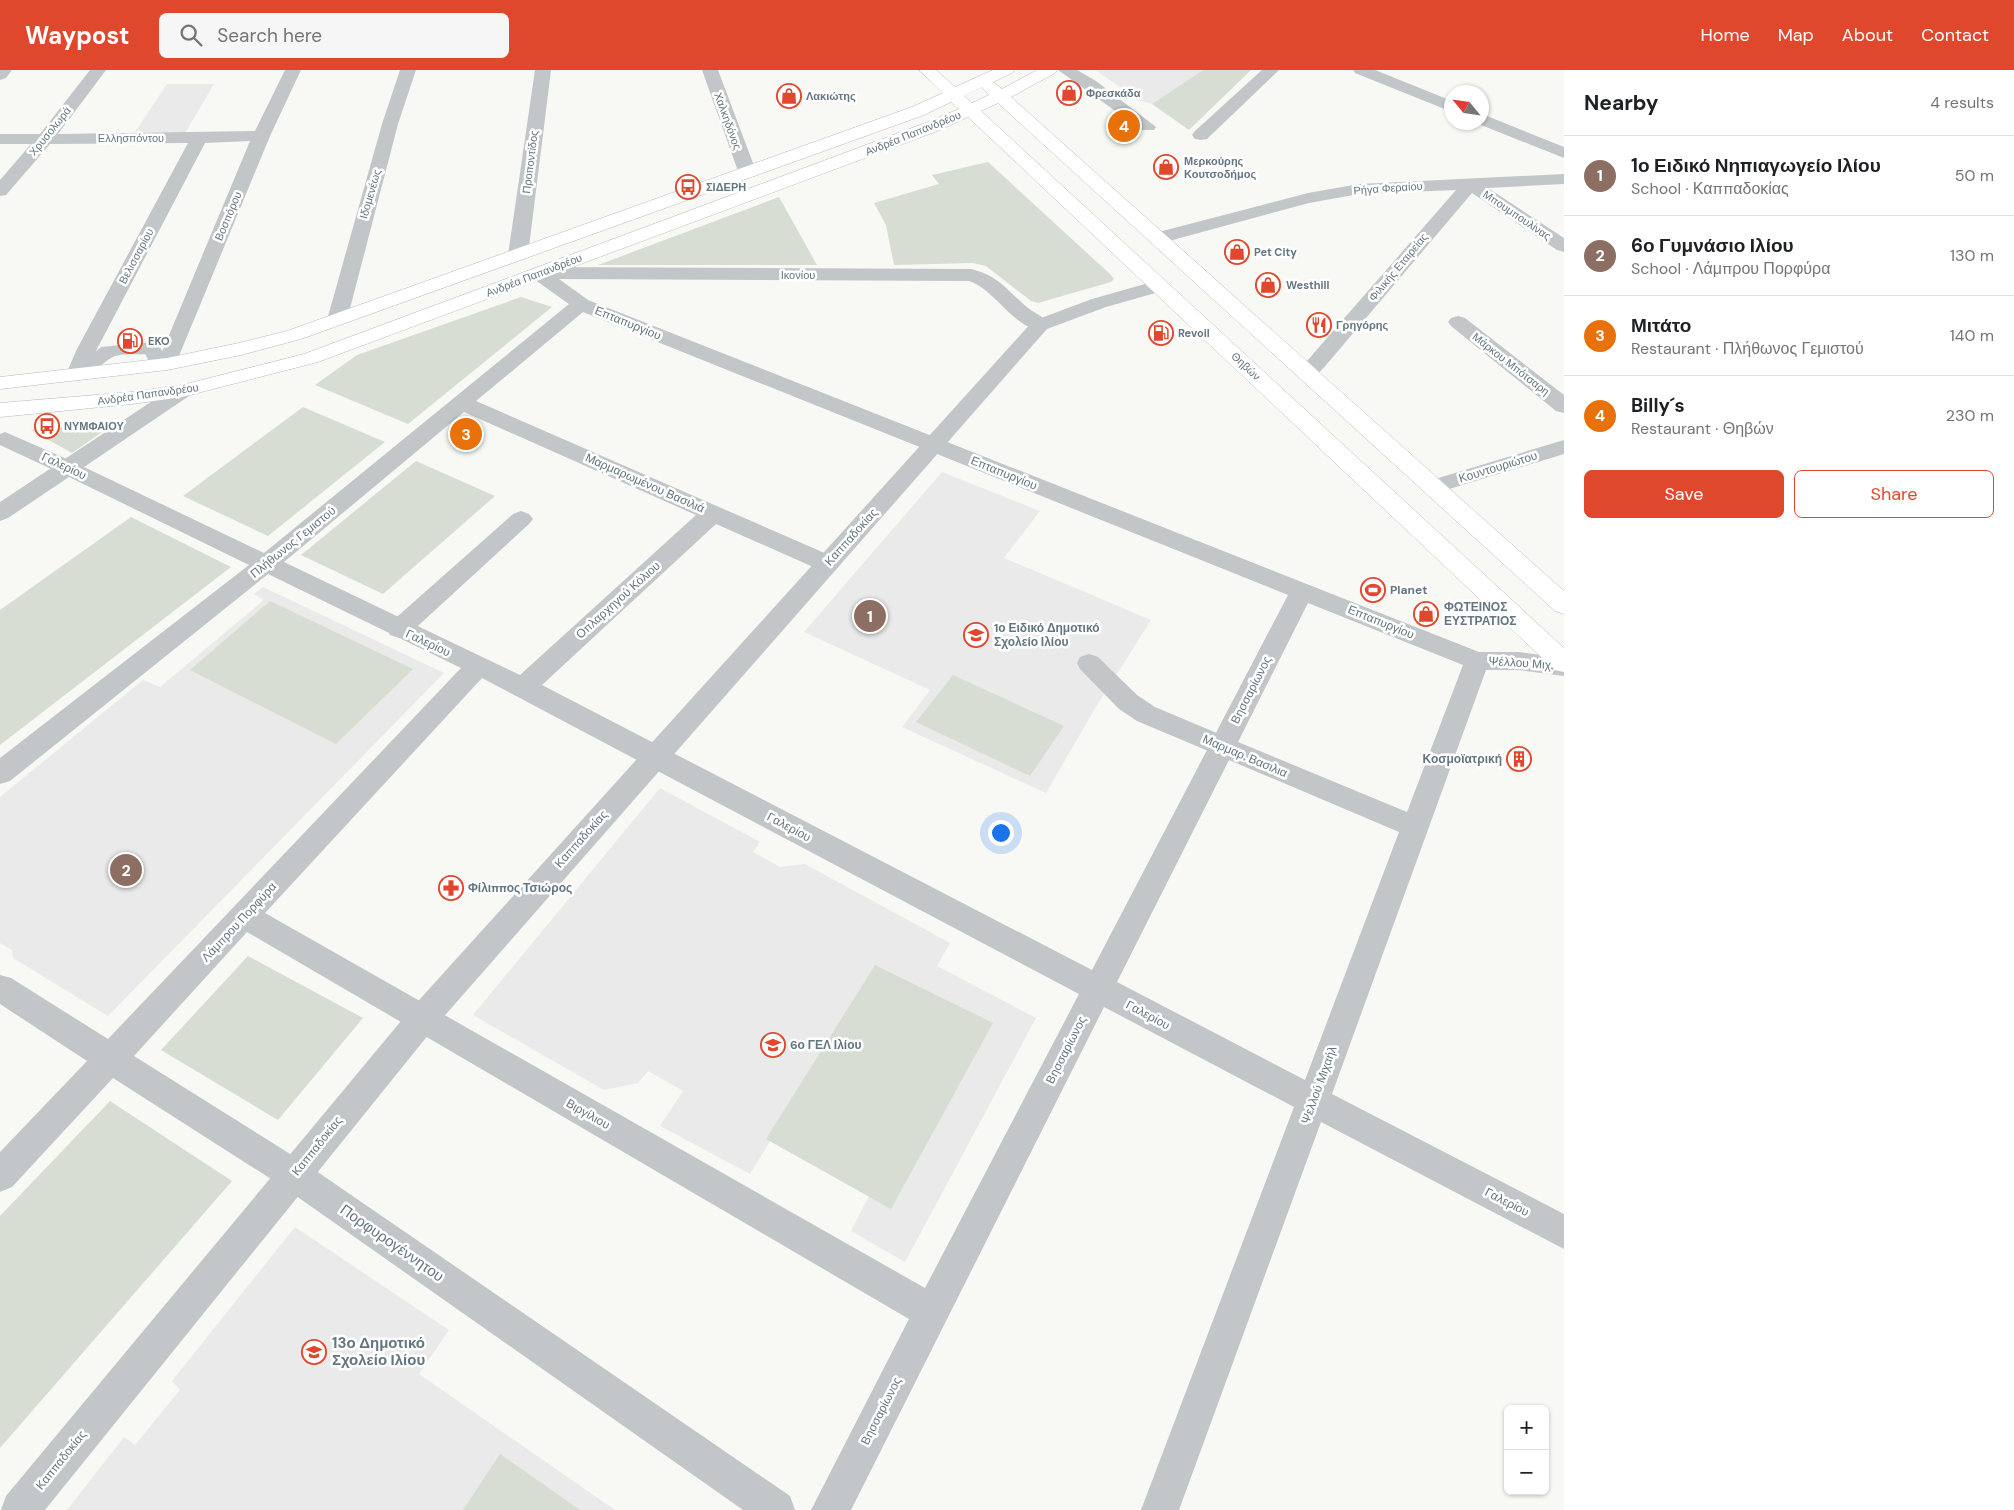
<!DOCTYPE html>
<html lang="en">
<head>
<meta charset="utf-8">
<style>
  :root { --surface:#fff; --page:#f6f6f6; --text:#202124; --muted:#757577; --line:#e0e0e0; --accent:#e0482e }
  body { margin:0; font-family:"DM Sans",sans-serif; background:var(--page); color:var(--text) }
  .controls { position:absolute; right:15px; bottom:15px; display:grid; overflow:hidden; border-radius:8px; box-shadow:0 1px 4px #0004 }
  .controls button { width:45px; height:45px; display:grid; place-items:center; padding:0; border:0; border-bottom:1px solid var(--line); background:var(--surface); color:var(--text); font:25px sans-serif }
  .compass { position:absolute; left:1444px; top:15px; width:45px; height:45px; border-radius:50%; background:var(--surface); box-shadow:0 1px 4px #0004; rotate:299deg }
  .you { position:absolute; left:1000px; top:762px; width:18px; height:18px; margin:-12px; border:4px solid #fff; border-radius:50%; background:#1a73e8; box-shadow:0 0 0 8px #1a73e833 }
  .badge { display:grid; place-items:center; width:32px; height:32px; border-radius:50%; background:var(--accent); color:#fff; font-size:16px; font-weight:700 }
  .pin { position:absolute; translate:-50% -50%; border:2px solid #fff; box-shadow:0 1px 5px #0006 }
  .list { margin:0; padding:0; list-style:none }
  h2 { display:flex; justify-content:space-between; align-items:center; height:65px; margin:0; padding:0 20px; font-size:21px }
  h2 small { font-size:16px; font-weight:400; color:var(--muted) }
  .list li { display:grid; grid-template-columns:32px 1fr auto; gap:15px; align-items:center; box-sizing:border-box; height:80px; padding:0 20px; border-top:1px solid var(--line) }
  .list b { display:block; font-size:19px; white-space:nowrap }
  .list p { margin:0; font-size:16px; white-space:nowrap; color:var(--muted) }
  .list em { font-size:16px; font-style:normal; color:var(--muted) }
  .actions { display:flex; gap:10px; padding:15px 20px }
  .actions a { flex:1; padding:11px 0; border:1px solid var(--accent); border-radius:8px; text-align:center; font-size:18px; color:var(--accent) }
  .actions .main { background:var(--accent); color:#fff }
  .icon { flex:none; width:28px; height:28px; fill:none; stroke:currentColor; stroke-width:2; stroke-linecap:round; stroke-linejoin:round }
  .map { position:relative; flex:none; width:1564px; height:1440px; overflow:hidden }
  header { display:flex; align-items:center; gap:30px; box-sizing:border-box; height:70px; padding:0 25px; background:var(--accent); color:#fff }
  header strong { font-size:24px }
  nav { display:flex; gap:28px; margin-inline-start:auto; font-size:18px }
  .search { width:350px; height:45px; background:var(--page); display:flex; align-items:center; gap:12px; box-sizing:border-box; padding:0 18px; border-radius:8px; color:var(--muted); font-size:19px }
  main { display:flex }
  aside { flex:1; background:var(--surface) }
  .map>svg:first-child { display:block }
  .built { fill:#e9eae9 }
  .green { fill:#d8ddd4 }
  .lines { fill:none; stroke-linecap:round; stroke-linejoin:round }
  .secondary-casing { stroke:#b4babe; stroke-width:1 }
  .service { fill:#c2c6c9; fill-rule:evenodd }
  .pedestrian { fill:#c2c6c9; fill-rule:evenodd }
  .minor { fill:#c2c6c9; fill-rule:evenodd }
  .tertiary { fill:#c2c6c9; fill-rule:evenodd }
  .secondary { fill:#fff; fill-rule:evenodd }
  .labels { text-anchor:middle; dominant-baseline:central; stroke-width:5; stroke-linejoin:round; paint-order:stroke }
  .far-poi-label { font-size:11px; font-weight:bold; fill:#647680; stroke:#fff; text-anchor:start }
  .far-street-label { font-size:11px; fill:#647680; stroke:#fff }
  .street-label { font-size:12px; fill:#647680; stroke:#fff }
  .poi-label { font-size:12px; font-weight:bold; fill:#647680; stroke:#fff; text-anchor:start }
  .near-street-label { font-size:15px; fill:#647680; stroke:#fff }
  .near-poi-label { font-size:15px; font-weight:bold; fill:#647680; stroke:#fff; text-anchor:start }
</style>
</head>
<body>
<header>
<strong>Waypost</strong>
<div class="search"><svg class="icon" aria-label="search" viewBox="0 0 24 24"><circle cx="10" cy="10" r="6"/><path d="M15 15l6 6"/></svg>Search here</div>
<nav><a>Home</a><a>Map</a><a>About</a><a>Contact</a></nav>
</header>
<main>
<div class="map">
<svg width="1564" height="1440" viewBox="0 0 1564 1440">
  <rect width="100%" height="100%" fill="#f8f8f5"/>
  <path class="built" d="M1095 0H1203L1152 34 1139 30Z
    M167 14H214L185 63 135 62Z
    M942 402 1040 441 1004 488 1151 550 1097 635 1046 723 902 657 930 620 804 562Z
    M263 517 444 603 108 946 13 888 12 880 0 873V727L143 610 160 617 264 530 254 524Z
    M660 718 760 772 753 782 780 797 805 794 950 873 937 896 1036 948 905 1192 851 1161 869 1126 770 1071 750 1104 660 1056 683 1021 648 1001 638 1013 604 1020 473 945Z
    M295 1157 449 1260 419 1304 615 1440H67L124 1367 135 1375 180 1320 172 1311Z"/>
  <path class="green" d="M1203 0H1251L1189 60 1152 34Z
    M988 92 1111 205 1114 209 1111 212 1038 233 1031 231 986 196 973 193 894 195 886 155 874 133 939 114 932 105Z
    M779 127 817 195H598Z
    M521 227 552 237 408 354 315 315 357 285Z
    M303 337 385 372 268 466 183 426Z
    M115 353 72 383 31 360Z
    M416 391 495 426 383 524 301 485Z
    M131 447 231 497 0 675V540Z
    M270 531 413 599 336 674 190 600Z
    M953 605 1064 656 1030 706 916 652Z
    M248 886 363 948 278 1050 161 980Z
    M875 895 993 953 891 1139 766 1069Z
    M110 1031 232 1111 0 1378V1146Z
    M500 1384 580 1440H463Z"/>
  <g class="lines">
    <defs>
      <path id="secondary" d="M919 0H936L955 17 993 0H1014L1012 3 993 12 1002 19 1037 0H1057L1055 3 1011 27 1564 521V544L1555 541 998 33 981 41 1564 578V602L1555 600 968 47 940 60 318 292 182 327 132 334 0 347V333L132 322 182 315 304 284 928 52 959 39 951 32 924 45 301 269 241 285 167 300 0 319V307L167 288 239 273 287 261 912 37 943 23ZM982 17 989 25 972 33 964 26Z"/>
    </defs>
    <use href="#secondary" class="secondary-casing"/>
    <path class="service" d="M1058 0H1077L1096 11 1156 57 1154 60H1142Z
      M151 272 158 274 170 294 167 298 160 300 153 298 145 284C136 285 121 283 113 287 98 294 92 313 73 308L70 304 101 277Z
      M5 362 76 393 79 398 76 403 68 405 60 403 0 375V364Z
      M1089 584 1098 587 1137 625 1155 637 1231 669 1235 676 1231 683 1222 686 1213 683 1137 651 1119 639 1080 599 1077 593 1080 587Z"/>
    <path class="pedestrian" d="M521 441 529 444 533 449 529 454 408 565 399 568 390 565 387 559 390 553 513 444Z"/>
    <path class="minor" d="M0 0H12L6 8 0 10Z
      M90 0H106L58 64 255 61 285 0H301L270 66 174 298 167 300 160 298 157 294 250 71 205 73 97 279 83 308 76 310 69 308 66 304 77 279 188 73 50 74 6 125 0 126V110L31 74H0V64H40Z
      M400 0H416L398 54 347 250 344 254 337 256 330 254 327 250 382 54Z
      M535 0H551L528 185 525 189 518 191 511 189 508 185Z
      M702 0H718L756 101 753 105 747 106 741 105 738 101Z
      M1262 0H1279L1207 69 1201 70 1195 69 1192 65 1195 61Z
      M1353 0H1375L1452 31V42L1355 3Z
      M1482 44 1564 77V88L1476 53 1482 52Z
      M1564 104V114L1488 118 1564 168V182L1557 180 1472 123 1327 294C1318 304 1313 311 1300 307L1297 303 1300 299 1456 120 1359 124 1309 133 1158 174 1151 172 1149 168 1151 164 1308 123 1359 114Z
      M538 197 971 199C1000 206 1007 221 1028 238 1036 244 1045 247 1050 255L1047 259C1018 266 996 219 969 211L559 209 588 230 1479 582H1519L1564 588V606L1519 600H1486L1332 1024 1564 1144V1179L1321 1052 1179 1440H1141L1294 1037 1104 937 851 1440H811L909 1249 247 862 134 986 306 1094 790 1426 795 1440H743L282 1116 113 1008 12 1117 0 1122V1082L87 991 0 934V905L11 908 108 969 461 598 268 504 10 711 0 714V688L249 495 69 407 8 448 0 451V432L175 316 182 315 189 316 193 321 189 326 84 397 264 483 569 234 531 207 528 203 531 199ZM583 242 1288 525 1092 900 542 615 716 454 820 500 828 502 836 500 840 494 836 488 476 331ZM464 342 696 445 520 605 284 492ZM1308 533 1463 595 1407 742 1238 672ZM482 608 1079 924 925 1218 265 843ZM1229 690 1399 762 1305 1010 1117 912Z
      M1458 246 1465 248 1564 325V343L1556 341 1451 256 1448 252 1451 248Z
      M1564 370V384L1433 424 1425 422 1422 417 1425 412Z"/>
    <path class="tertiary" d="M1159 210 1166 212 1169 216 1166 220 1106 237 1047 259 433 959 45 1440H1L6 1426 411 939 1033 251 1092 229Z"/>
    <use href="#secondary" class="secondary"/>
  </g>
  <defs>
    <symbol id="shop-ring" viewBox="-11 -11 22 22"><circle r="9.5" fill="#fff" stroke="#e0482e" stroke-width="1.5"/><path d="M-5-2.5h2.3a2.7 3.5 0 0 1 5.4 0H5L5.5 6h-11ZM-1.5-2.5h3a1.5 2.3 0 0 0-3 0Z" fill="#e0482e"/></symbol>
    <symbol id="bus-ring" viewBox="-11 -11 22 22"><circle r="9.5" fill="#fff" stroke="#e0482e" stroke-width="1.5"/><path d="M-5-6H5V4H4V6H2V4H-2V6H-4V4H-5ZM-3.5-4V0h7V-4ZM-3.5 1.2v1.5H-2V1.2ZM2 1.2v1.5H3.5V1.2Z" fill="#e0482e"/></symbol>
    <symbol id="restaurant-ring" viewBox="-11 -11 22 22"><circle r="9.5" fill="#fff" stroke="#e0482e" stroke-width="1.5"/><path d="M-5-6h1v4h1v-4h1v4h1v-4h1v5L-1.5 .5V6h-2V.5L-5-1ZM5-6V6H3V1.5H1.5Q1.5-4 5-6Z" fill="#e0482e"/></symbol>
    <symbol id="fuel-ring" viewBox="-11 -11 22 22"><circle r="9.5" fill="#fff" stroke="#e0482e" stroke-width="1.5"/><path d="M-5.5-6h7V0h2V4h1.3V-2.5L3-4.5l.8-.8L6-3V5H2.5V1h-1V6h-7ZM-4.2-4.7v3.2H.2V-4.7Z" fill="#e0482e"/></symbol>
    <symbol id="stadium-ring" viewBox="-11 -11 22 22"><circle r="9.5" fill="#fff" stroke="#e0482e" stroke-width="1.5"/><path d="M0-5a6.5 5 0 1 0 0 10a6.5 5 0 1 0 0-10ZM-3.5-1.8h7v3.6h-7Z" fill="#e0482e"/></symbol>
    <symbol id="school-ring" viewBox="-11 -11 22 22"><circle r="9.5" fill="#fff" stroke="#e0482e" stroke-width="1.5"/><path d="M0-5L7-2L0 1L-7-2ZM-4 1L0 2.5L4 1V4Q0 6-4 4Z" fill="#e0482e"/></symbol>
    <symbol id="building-ring" viewBox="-11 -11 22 22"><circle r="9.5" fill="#fff" stroke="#e0482e" stroke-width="1.5"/><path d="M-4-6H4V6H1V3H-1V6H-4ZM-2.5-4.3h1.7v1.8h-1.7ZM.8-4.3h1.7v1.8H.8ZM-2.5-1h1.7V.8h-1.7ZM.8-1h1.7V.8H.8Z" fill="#e0482e"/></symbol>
    <symbol id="pharmacy-ring" viewBox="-11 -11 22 22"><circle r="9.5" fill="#fff" stroke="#e0482e" stroke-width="1.5"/><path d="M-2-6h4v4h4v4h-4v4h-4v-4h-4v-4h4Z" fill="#e0482e"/></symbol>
  </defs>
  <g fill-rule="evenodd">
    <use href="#shop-ring" x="1055" y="9" width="28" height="28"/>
    <use href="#shop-ring" x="775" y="12" width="28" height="28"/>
    <use href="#shop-ring" x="1152" y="83" width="28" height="28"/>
    <use href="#bus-ring" x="674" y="103" width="28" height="28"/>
    <use href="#shop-ring" x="1223" y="168" width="28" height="28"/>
    <use href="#shop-ring" x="1254" y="201" width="28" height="28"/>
    <use href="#restaurant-ring" x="1305" y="241" width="28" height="28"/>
    <use href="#fuel-ring" x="1147" y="249" width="28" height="28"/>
    <use href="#fuel-ring" x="116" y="257" width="28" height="28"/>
    <use href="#bus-ring" x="33" y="342" width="28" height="28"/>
    <use href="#stadium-ring" x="1359" y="506" width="28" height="28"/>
    <use href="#shop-ring" x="1412" y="530" width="28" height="28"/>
    <use href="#school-ring" x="962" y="551" width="28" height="28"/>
    <use href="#building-ring" x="1505" y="675" width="28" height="28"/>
    <use href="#pharmacy-ring" x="437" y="804" width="28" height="28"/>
    <use href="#school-ring" x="759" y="961" width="28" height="28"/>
    <use href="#school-ring" x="300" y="1268" width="28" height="28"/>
  </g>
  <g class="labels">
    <g class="far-poi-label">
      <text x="1086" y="23">Φρεσκάδα</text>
      <text x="806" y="26">Λακιώτης</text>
      <text x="1184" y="91">Μερκούρης<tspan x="1184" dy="13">Κουτσοδήμος</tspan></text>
      <text x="706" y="117">ΣΙΔΕΡΗ</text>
      <text x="1254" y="182">Pet City</text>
      <text x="1286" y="215">Westhill</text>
      <text x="1336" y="255">Γρηγόρης</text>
      <text x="1178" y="263">Revoil</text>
      <text x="148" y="271">EKO</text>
      <text x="64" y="356">ΝΥΜΦΑΙΟΥ</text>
    </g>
    <g class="far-street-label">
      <text transform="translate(728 51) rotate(70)">Χαλκηδόνος</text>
      <text transform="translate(50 61) rotate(-51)">Χρυσολωρά</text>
      <text transform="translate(913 63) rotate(-22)">Ανδρέα Παπανδρέου</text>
      <text x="131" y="68">Ελλησπόντου</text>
      <text transform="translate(530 92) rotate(-83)">Προποντίδος</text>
      <text transform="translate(1388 118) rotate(-4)">Ρήγα Φεραίου</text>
      <text transform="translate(370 124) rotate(-74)">Ιδομενέως</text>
      <text transform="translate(1517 145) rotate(34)">Μπουμπουλίνας</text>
      <text transform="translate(228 146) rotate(-67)">Βοσπόρου</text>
      <text transform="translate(136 186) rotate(-62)">Βελισσαρίου</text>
      <text transform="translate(1398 197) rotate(-50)">Φιλικής Εταιρείας</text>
      <text transform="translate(534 205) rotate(-21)">Ανδρέα Παπανδρέου</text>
      <text x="798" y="205">Ικονίου</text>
      <text transform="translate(1511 294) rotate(38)">Μάρκου Μπότσαρη</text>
      <text transform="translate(1246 296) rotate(43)">Θηβών</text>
      <text transform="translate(148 324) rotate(-8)">Ανδρέα Παπανδρέου</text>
    </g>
    <g class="street-label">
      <text transform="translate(628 253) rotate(22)">Επταπυργίου</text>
      <text transform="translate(64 396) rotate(25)">Γαλερίου</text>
      <text transform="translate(1498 397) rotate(-17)">Κουντουριώτου</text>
      <text transform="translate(1004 403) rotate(22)">Επταπυργίου</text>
      <text transform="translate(645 413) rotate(24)">Μαρμαρωμένου Βασιλιά</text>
      <text transform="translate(851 467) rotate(-48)">Καππαδοκίας</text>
      <text transform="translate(293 472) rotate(-39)">Πλήθωνος Γεμιστού</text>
      <text transform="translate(618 530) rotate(-42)">Οπλαρχηγού Κόλιου</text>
      <text transform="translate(1381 552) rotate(22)">Επταπυργίου</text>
      <text transform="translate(428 573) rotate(25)">Γαλερίου</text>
      <text transform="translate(1521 593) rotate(4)">Ψέλλου Μιχ.</text>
      <text transform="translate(1251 620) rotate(-63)">Βησσαρίωνος</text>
      <text transform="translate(1245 686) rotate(23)">Μαρμαρ. Βασιλια</text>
      <text transform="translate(789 757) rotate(28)">Γαλερίου</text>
      <text transform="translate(581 769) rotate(-48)">Καππαδοκίας</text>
      <text transform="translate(239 852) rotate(-47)">Λάμπρου Πορφύρα</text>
      <text transform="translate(1148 945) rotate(28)">Γαλερίου</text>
      <text transform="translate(1066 980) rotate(-63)">Βησσαρίωνος</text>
      <text transform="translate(1319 1015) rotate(-70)">Ψελλού Μιχαήλ</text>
      <text transform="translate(588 1044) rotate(30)">Βιργίλιου</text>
      <text transform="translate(317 1076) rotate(-51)">Καππαδοκίας</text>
      <text transform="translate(1507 1132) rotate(27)">Γαλερίου</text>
      <text transform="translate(881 1341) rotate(-63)">Βησσαρίωνος</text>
      <text transform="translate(61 1390) rotate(-51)">Καππαδοκίας</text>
    </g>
    <g class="poi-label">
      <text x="1390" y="520">Planet</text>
      <text x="1444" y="537">ΦΩΤΕΙΝΟΣ<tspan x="1444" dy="14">ΕΥΣΤΡΑΤΙΟΣ</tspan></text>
      <text x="994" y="558">1ο Ειδικό Δημοτικό<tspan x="994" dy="14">Σχολείο Ιλίου</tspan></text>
      <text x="1502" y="689" text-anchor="end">Κοσμοϊατρική</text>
      <text x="468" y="818">Φίλιππος Τσιώρος</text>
      <text x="790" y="975">6ο ΓΕΛ Ιλίου</text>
    </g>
    <g class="near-street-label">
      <text transform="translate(392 1173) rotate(35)">Πορφυρογέννητου</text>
    </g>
    <g class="near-poi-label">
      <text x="332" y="1273">13ο Δημοτικό<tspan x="332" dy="17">Σχολείο Ιλίου</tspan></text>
    </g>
  </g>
</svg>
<div class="controls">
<button>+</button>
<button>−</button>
</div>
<svg class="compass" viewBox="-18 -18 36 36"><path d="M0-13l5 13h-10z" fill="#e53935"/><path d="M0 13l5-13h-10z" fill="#757577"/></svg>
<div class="you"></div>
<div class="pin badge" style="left:870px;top:546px;background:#8d6e63">1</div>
<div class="pin badge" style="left:126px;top:800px;background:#8d6e63">2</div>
<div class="pin badge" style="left:466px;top:364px;background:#e8710a">3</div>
<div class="pin badge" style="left:1124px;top:56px;background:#e8710a">4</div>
</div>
<aside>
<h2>Nearby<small>4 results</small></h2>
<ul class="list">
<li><span class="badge" style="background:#8d6e63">1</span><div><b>1ο Ειδικό Νηπιαγωγείο Ιλίου</b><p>School · Καππαδοκίας</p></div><em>50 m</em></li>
<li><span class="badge" style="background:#8d6e63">2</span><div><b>6ο Γυμνάσιο Ιλίου</b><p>School · Λάμπρου Πορφύρα</p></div><em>130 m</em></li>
<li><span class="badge" style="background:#e8710a">3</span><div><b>Μιτάτο</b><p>Restaurant · Πλήθωνος Γεμιστού</p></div><em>140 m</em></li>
<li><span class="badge" style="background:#e8710a">4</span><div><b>Billy´s</b><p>Restaurant · Θηβών</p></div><em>230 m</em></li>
</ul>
<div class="actions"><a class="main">Save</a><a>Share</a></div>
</aside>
</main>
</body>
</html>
